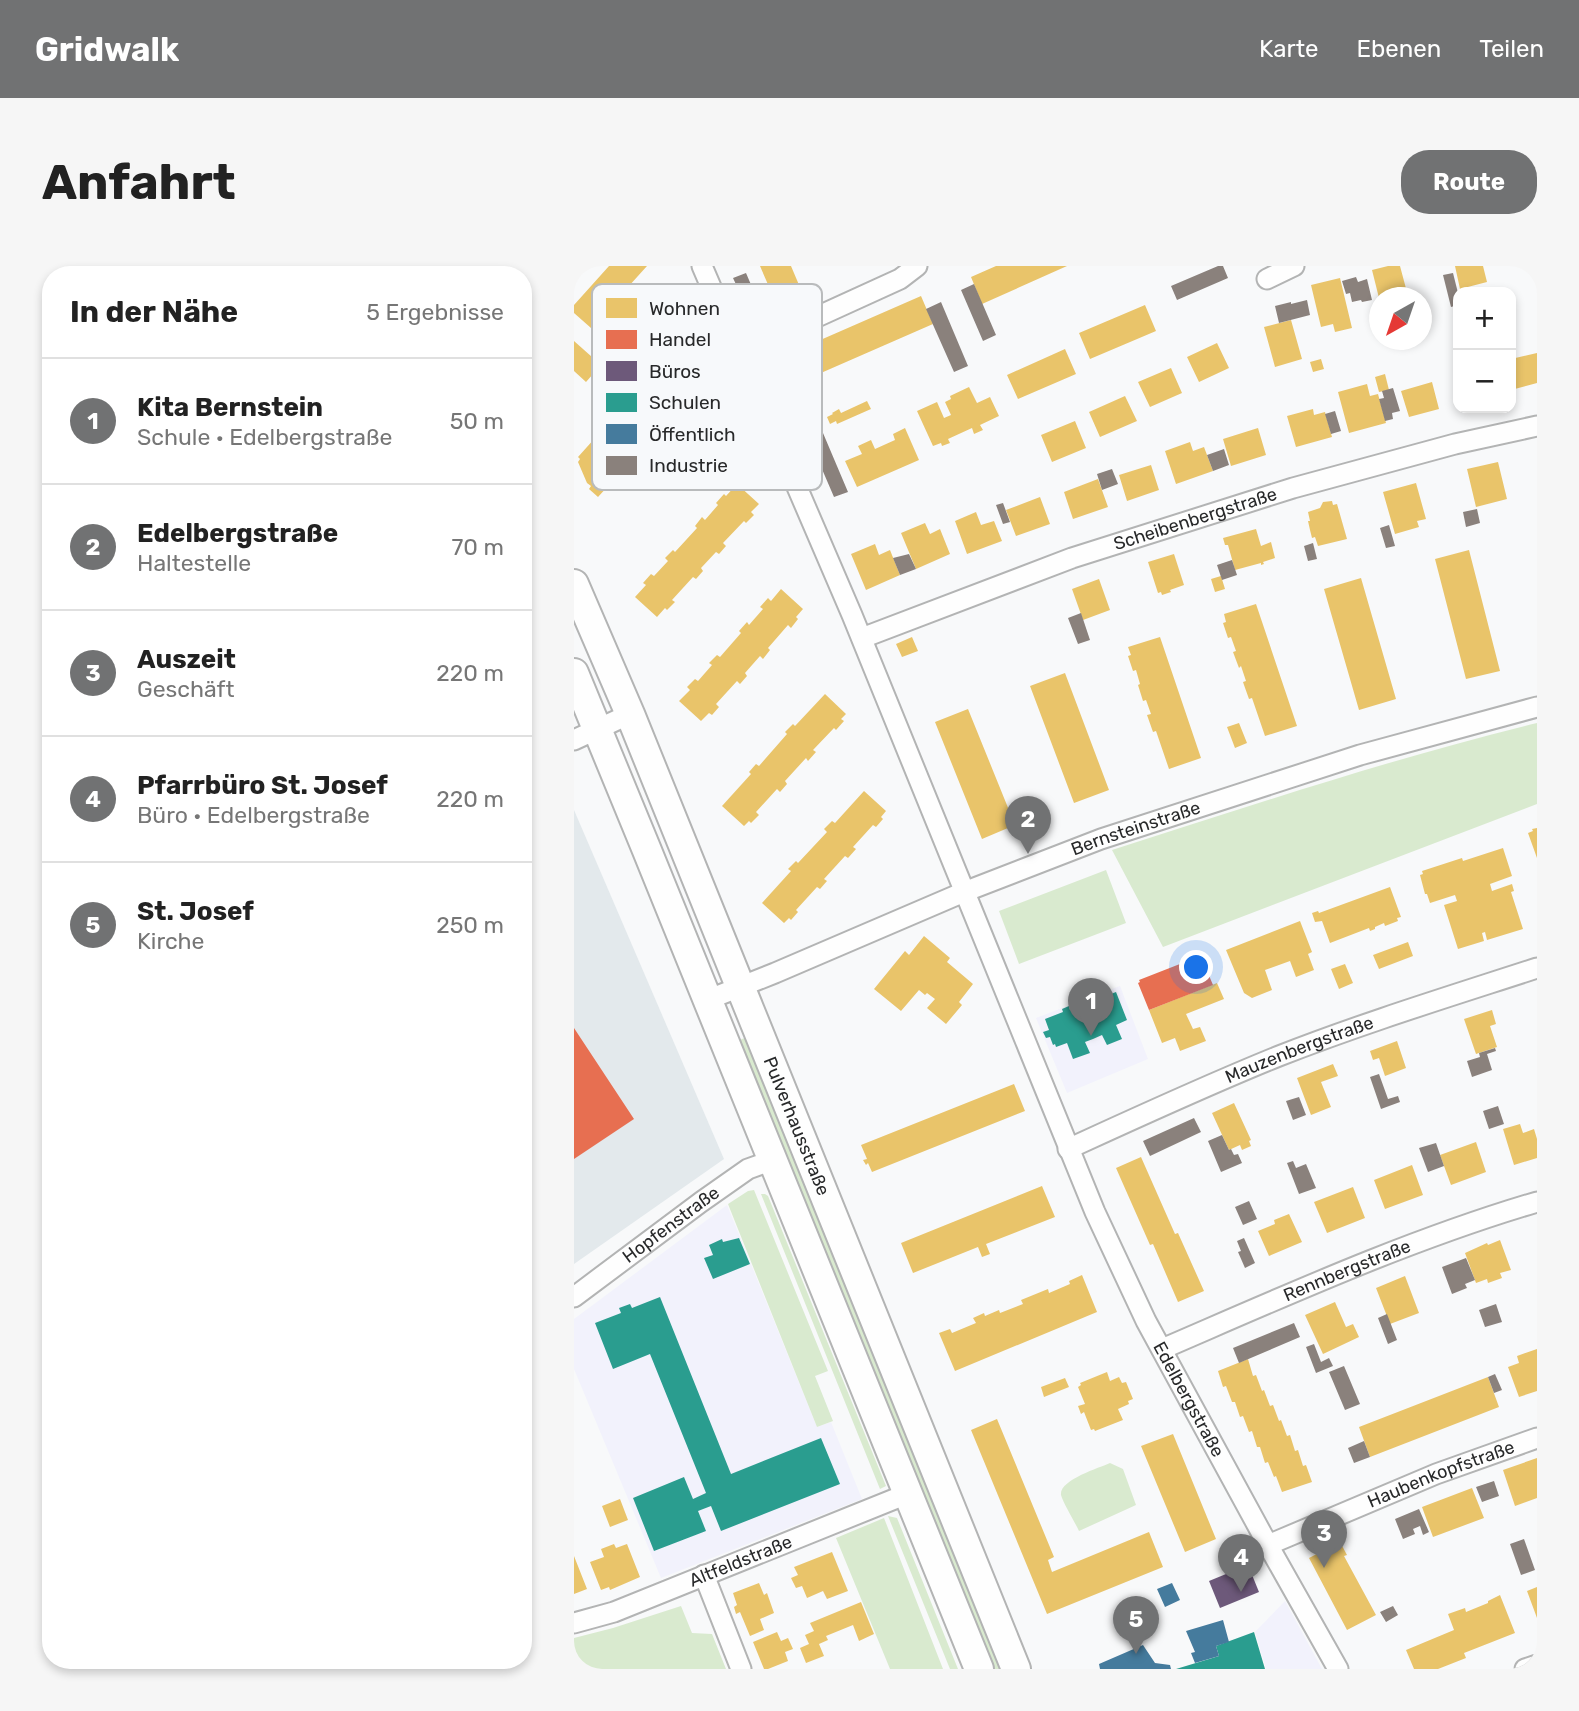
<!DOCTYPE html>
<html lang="de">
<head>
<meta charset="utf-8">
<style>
  :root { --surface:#fff; --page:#f6f6f6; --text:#222; --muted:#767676; --line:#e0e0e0; --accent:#717273 }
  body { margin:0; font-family:Rubik,sans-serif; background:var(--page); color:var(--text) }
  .controls { position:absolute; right:21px; top:21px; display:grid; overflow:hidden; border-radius:14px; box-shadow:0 4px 10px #0003 }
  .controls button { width:63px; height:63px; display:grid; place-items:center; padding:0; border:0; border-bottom:2px solid var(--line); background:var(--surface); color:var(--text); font:35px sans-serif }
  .compass { position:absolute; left:795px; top:21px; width:63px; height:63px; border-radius:50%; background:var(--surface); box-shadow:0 4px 10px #0003; rotate:220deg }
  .you { position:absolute; left:623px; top:702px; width:24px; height:24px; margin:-18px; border:5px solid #fff; border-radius:50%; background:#1a73e8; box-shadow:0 0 0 10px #1a73e833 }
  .badge { display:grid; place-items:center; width:46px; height:46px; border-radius:50%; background:var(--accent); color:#fff; font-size:23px; font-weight:700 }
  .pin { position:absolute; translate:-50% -58px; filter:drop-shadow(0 2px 4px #0008) }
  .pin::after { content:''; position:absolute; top:37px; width:24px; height:21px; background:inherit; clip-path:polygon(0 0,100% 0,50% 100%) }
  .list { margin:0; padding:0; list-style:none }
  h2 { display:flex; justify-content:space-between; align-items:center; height:91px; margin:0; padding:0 28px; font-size:30px }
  h2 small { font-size:23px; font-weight:400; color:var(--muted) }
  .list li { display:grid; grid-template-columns:46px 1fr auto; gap:21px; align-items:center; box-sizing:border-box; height:126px; padding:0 28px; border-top:2px solid var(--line) }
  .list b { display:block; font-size:26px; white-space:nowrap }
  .list p { margin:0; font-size:23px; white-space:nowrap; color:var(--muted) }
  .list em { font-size:23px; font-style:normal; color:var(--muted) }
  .map { position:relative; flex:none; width:963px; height:1403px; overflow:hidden; border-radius:28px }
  header { display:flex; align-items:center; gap:42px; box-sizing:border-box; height:98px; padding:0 35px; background:var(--accent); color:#fff }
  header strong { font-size:33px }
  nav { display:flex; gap:38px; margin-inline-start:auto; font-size:24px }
  .intro { display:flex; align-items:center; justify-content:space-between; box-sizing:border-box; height:168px; padding:0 42px }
  h1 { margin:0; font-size:49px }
  .button { padding:18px 32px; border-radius:28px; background:var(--accent); color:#fff; font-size:24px; font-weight:700 }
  main { display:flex; gap:42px; padding:0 42px }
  aside { flex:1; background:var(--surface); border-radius:28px; box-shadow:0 4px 10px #0003 }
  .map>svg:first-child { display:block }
  .built { fill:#e3e9ec }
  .education { fill:#f2f2fc }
  .green { fill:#d9eacf }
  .homes { fill:#e9c46a }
  .shops { fill:#e76f51 }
  .offices { fill:#6d597a }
  .schools { fill:#2a9d8f }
  .public { fill:#457b9d }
  .industry { fill:#8a817c }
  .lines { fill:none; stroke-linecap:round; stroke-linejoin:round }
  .minor-casing { stroke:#b3b4b4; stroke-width:23 }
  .secondary-casing { stroke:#b3b4b4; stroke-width:32 }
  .minor { stroke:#fefefe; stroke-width:19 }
  .secondary { stroke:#fefefe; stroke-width:28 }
  .labels { text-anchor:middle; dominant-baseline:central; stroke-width:7; stroke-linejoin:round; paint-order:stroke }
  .street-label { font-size:18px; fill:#28292a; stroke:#f7f9fb }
  .key { fill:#f7f9fb; stroke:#b9bbbc; stroke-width:2 }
  .key-label { font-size:19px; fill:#28292a }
</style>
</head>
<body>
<header>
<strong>Gridwalk</strong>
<nav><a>Karte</a><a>Ebenen</a><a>Teilen</a></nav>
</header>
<div class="intro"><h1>Anfahrt</h1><a class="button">Route</a></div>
<main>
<aside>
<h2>In der Nähe<small>5 Ergebnisse</small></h2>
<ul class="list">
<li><span class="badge">1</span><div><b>Kita Bernstein</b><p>Schule · Edelbergstraße</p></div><em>50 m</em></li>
<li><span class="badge">2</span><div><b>Edelbergstraße</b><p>Haltestelle</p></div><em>70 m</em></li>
<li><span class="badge">3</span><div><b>Auszeit</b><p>Geschäft</p></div><em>220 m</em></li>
<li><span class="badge">4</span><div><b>Pfarrbüro St. Josef</b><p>Büro · Edelbergstraße</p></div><em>220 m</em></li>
<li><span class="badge">5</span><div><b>St. Josef</b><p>Kirche</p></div><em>250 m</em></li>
</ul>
</aside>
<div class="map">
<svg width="963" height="1403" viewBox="0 0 963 1403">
  <rect width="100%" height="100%" fill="#f8f9fa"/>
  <path class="built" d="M0 544 150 893 0 998Z"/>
  <path class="education" d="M546 720 574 793 493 827 462 752Z
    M153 939 243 1161 257 1156 288 1233 87 1312 0 1103V1053Z
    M711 1335 748 1403H692L681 1366Z"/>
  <path class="green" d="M963 457V538L589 681 538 584C679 539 819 492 963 457Z
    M532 604 552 657 445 698 425 645Z
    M175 770 431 1403H420L161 776Z
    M180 924 254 1105 241 1110 259 1155 243 1161 154 938 174 925Z
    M187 928H191L194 930 312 1220 306 1223Z
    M536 1197 549 1203 562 1239 505 1265C501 1256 489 1237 487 1229 485 1214 525 1202 536 1197Z
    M314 1250 323 1252 384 1403H376Z
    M310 1252 369 1403H316L262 1272Z
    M107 1340 118 1367 138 1368 152 1403H0V1372L39 1362Z"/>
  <path class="homes" d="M35 0H73L17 62 0 47V39Z
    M186 0H217L228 26 202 37Z
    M422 0H493L408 38 397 11Z
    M814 0H826L834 30 805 32 798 4Z
    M881 0H909L913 16 886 23Z
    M766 12 778 62 761 66 759 58 747 61 737 19Z
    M347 30 359 58 208 124 196 96Z
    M571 39 582 65 516 93 505 67Z
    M717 54 728 93 701 101 690 61Z
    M0 75 27 99 12 116 0 105Z
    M643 77 655 102 625 116 613 91Z
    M491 83 502 108 444 133 433 109Z
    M963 87V117L937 124V93Z
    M112 91 122 100 120 102 127 108 133 126 128 131 130 135 127 138 123 137 119 141 121 144 118 148 114 147 111 150 113 153 109 157 105 156 102 159 104 163 101 167 97 165 86 177 82 173 38 222 35 219 24 231 15 223 17 220 13 217 4 196 6 193 4 191 47 143 50 145 60 135 66 141 77 130 75 126 78 123 82 124 85 120 83 116 86 113 90 115 94 110 92 107 95 104 99 105 103 101 101 98 104 94 108 96Z
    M747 93 750 103 739 106 736 96Z
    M597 102 608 127 576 141 564 116Z
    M811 108 815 124 805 126 801 111Z
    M858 116 865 143 835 151 827 125Z
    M793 118 796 130 804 128 812 157 775 167 764 126Z
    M395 121 403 137 416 131 425 150 406 159 409 164 400 168 398 162 374 173 376 177 368 180 367 177 359 180 343 145 363 136 370 152 377 149 371 136 377 133 376 130Z
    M551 130 563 155 526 171 515 146Z
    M293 135 297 143 263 158 262 155 256 158 253 151 259 148 258 147 265 143 267 147Z
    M739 143 740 149 751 146 758 171 722 181 713 150Z
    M501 155 512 182 478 196 467 169Z
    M331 162 345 194 283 221 271 195 288 188 284 180 297 174 301 183 321 174 319 168Z
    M684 162 692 189 657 200 649 173Z
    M616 176 619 185 630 181 639 205 602 218 591 185Z
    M924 196 933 233 902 241 893 203Z
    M577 199 585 224 553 235 545 209Z
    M524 213 534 241 499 253 490 226Z
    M842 217 852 253 843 255 845 261 821 268 809 226Z
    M163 218 185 238 177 246 180 249 172 257 170 255 149 277 152 280 145 288 142 286 127 302 129 305 122 313 119 311 98 334 101 336 93 344 91 342 83 351 61 331 72 319 69 317 77 308 80 310 94 295 91 292 99 284 101 286 123 262 121 260 128 251 131 254 144 239 142 237 150 228 152 230Z
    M466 231 476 258 442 270 432 244Z
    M758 235 759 239 763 238 773 273 744 280 741 271 738 272 736 264 734 255H736L734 246 746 242 749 236Z
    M402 246 407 259 420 255 428 275 393 288 381 255Z
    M351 257 356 268 366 263 376 288 342 303 327 267Z
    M682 263 687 280 697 276 701 292 689 296 690 298 687 299V297L661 304 654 279H651L649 272Z
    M301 278 305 289 316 284 326 309 292 324 277 288Z
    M895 284 926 405 892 413 861 293Z
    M600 288 610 319 596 324 597 326 588 329 587 326 584 327 574 296Z
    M647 310 651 323 641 326 637 313Z
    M787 312 822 433 785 444 750 323Z
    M525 313 536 344 509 354 498 323Z
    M207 323 229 343 222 351 224 353 217 362 214 359 194 382 196 384 189 393 186 390 171 407 173 410 166 418 163 415 142 438 145 441 138 449 135 447 127 455 105 435 116 424 113 421 121 413 124 415 138 399 135 397 143 389 146 391 167 367 165 365 173 356 175 359 189 343 186 341 194 332 197 335Z
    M682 338 723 460 691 470 678 432 675 433 670 419 669 416 672 415 667 400 665 402 659 386 662 385 657 371 654 372 649 357 652 356 650 348Z
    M338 371 344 385 328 391 322 378Z
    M586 371 627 492 595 503 582 465 579 466 573 449 577 448 572 434 569 435 564 419 566 418 562 404 559 405 554 390 557 389 554 381Z
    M491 407 535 524 500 537 456 420Z
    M251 428 272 448 267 453 270 455 262 464 260 462 239 484 242 486 234 495 232 492 211 515 213 518 206 526 203 523 182 546 185 549 177 557 175 555 170 560 148 540 177 508 175 506 182 498 185 500 213 468 211 466 219 458 221 460Z
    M394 443 441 559 408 573 361 456Z
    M665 457 673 477 661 482 653 461Z
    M290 525 312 545 307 551 309 553 302 561 299 559 279 581 282 583 274 592 271 590 250 613 253 615 246 623 243 621 222 644 224 646 217 654 215 652 210 657 188 637 217 605 214 603 222 595 224 597 253 566 250 563 258 555 261 557Z
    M963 562V592L954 567 959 565 958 563Z
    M929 582 938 610 916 618 918 625 938 618 940 625 937 626 949 663 913 674 911 666 908 667 910 675 884 683 870 639 883 635 881 629 856 637 853 628H851L846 609 849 608 848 605 888 592 889 595Z
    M816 621 827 651 823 652 824 655 811 660 810 657 801 661V663L796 665 795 662 756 677 748 655 741 656 738 647 744 645 745 647Z
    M726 655 738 686 734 688 740 704 722 711 716 695 691 704 698 724 678 732 670 727 652 684Z
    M350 670 376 692 373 696 399 718 385 736 388 739 372 758 353 742 361 733 353 727 351 729 345 724 327 745 300 723 331 685 335 689Z
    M834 676 839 690 805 703 799 689Z
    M771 698 779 717 765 723 757 703Z
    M643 717 650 733 612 748 619 763 626 761 632 775 606 785 601 772 588 777 575 744Z
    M918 744 922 758 916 760 923 781 902 788 890 753Z
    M823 775 832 802 811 810 805 792 799 794 796 785Z
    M759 798 764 810 747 816 757 841 737 849 723 812Z
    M440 818 451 845 298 906 294 897 292 899 289 894 293 893 287 879Z
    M660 837 677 874 675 875 677 880 668 884 666 879 655 884 638 847Z
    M946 858 949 867 960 863 963 873V892L940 899 929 863Z
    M902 876 912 906 877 919 866 889Z
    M567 891 601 968 604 967 630 1025 604 1036 579 978 576 979 542 902Z
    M838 899 849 929 811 943 800 914Z
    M468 920 481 951 412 978 416 988 408 991 404 981 339 1007 327 977Z
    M779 921 791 952 753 967 740 936Z
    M715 948 728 976 695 990 684 965 701 958 700 954Z
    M926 974 937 1004 926 1007 928 1012 914 1017 913 1013 902 1017 891 987 913 977 914 979Z
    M508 1009 523 1046 381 1105 365 1067 376 1063 378 1067 402 1057 399 1052 410 1047 411 1050 425 1044 426 1047 449 1038 447 1034 474 1023 475 1027 496 1018 495 1015Z
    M831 1010 845 1047 816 1058 802 1022Z
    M761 1036 772 1061 779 1058 785 1071 749 1088 731 1049Z
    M963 1083V1125L945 1131 934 1101 945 1097 943 1090Z
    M674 1093 679 1110 682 1109 688 1125 690 1124 696 1140 699 1139 705 1155 707 1154 713 1170 716 1169 721 1185 724 1184 729 1200 732 1199 738 1216 708 1226 702 1210 700 1211 694 1196 691 1197 686 1181H683L678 1165 675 1166 669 1150 666 1151 661 1136H658L652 1120 649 1121 644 1105Z
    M533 1106 536 1115 545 1111 548 1117 552 1116 559 1133 554 1135 555 1138 544 1143 549 1154 521 1165 520 1163 517 1164 510 1146 507 1148 504 1140 511 1138 504 1121 507 1119 506 1117Z
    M914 1111 925 1141 796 1191 785 1161Z
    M491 1112 495 1121 470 1131 467 1121Z
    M423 1153 480 1291 474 1294 478 1306 575 1266 589 1301 473 1348 397 1164Z
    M599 1168 642 1273 611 1286 567 1180Z
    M963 1192V1232L941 1240 929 1204Z
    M898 1222 910 1252 859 1271 848 1241Z
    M46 1233 54 1254 36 1261 28 1240Z
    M766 1276 773 1289 770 1290 802 1349 773 1364 735 1292Z
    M40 1278 42 1282 53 1278 66 1311 36 1324 35 1321 27 1324 16 1296 30 1291 27 1283Z
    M258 1286 274 1325 253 1333 249 1325 233 1332 228 1320 222 1322 217 1312 224 1309 220 1301Z
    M0 1290 13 1323 0 1328Z
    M185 1317 190 1329 193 1327 200 1347 186 1353 190 1364 176 1370 166 1346 162 1348 160 1341 163 1339 159 1327Z
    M963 1321V1352L953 1325Z
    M926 1329 941 1367 890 1387 892 1392 864 1403H840L832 1384 880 1364 874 1348 891 1342 892 1346 914 1337V1335Z
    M287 1336 300 1368 285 1375 279 1359 252 1370 254 1374 245 1378 250 1390 232 1397 226 1382 235 1378 231 1369 240 1365 236 1357Z
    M203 1366 207 1375 214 1372 219 1383 211 1386 214 1395 194 1403H190L179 1376Z"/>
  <path class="shops" d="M628 693 639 719 575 744 564 717 566 716 565 714 611 696 612 699Z
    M0 762 60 853 0 893Z"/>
  <path class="offices" d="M674 1299 685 1326 646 1342 635 1315Z"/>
  <path class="schools" d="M542 726 553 754 542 759 548 773 533 779 528 769 519 773 511 776 516 787 499 793 493 777 482 781 481 778 479 779 476 771 472 772 469 766 475 764 471 753 489 746 488 743 495 740 496 744 517 736 516 733 523 730 524 733Z
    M165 972 176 998 139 1013 130 992 139 989 135 979 148 973 149 976Z
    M86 1031 157 1208 247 1172 266 1218 147 1265 137 1240 124 1245 132 1265 80 1285 59 1232 110 1211 119 1233 132 1227 76 1088 39 1103 21 1057 47 1047 45 1042 56 1038 58 1042Z
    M680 1366 691 1403H602L645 1390 642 1380Z"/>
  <path class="public" d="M598 1317 606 1334 591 1341 583 1323Z
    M649 1354 655 1376 642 1380 645 1390 621 1397 617 1387 621 1386 612 1365Z
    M569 1379 581 1397 596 1399 597 1403H526L525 1398Z"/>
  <path class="industry" d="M644 0H649L654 12 603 34 597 20Z
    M172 7 178 21 166 27 159 12Z
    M879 7 884 27V39L877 41 869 9Z
    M782 11 784 16 793 13 798 34 788 36 787 34 778 36 776 27 772 28 768 15Z
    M400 18 422 69 409 75 387 24Z
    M733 34 736 49 705 57 701 40 717 36V38Z
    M367 36 394 100 380 106 352 43Z
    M819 122 826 145 818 147 819 153 811 155 805 133 810 132 808 125Z
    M761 145 767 165 757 168 751 148Z
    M249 167 274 226 260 231 235 173Z
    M650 183 655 199 639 205 633 189Z
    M538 203 544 218 528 224 523 208Z
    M429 237 436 256 429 258 422 239Z
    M903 243 906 257 892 261 889 246Z
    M815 259 821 280 812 282 806 262Z
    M739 277 743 293 734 295 730 280Z
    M335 288 342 303 326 309 319 292Z
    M658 294 663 309 648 314 643 299Z
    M507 347 516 374 504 378 494 352Z
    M921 782 922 785 913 788 918 804 898 811 893 795 906 791 905 787Z
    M805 808 814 833 824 830 826 836 807 843 796 811Z
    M725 831 732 849 719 854 712 835Z
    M924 840 930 858 915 863 909 845Z
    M620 852 627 866 576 890 569 875Z
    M648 869 655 884 657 883 660 889 664 888 668 897 647 906 634 875Z
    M862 877 870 900 854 906 845 882Z
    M719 895 722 902 732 898 742 922 725 928 713 897Z
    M675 935 683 953 669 959 661 941Z
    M670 972 681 997 671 1002 664 986 667 985 663 975Z
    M892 992 901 1014 891 1018 893 1022 878 1028 868 1001Z
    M922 1038 928 1056 911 1061 905 1044Z
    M813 1048 823 1074 814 1078 804 1052Z
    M720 1057 726 1071 665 1097 659 1082Z
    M740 1078 747 1096 755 1092 759 1100 742 1107 732 1081Z
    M770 1100 786 1138 771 1144 755 1106Z
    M921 1108 928 1124 920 1127 914 1111Z
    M790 1175 796 1191 780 1197 774 1182Z
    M920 1215 925 1230 908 1236 902 1221Z
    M845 1243 855 1266 849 1269 846 1260 839 1263 841 1268 829 1273 821 1253Z
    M950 1273 961 1304 947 1309 936 1278Z
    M819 1340 824 1349 812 1356 806 1346Z"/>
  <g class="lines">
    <defs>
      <g id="minor">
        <path id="s1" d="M128 0 278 349 521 946 572 1055 694 1279 764 1403"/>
        <path d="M693 13 720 0"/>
        <path d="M166 86 326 13 343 0"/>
        <path id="s2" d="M288 372 498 292 719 222 881 178 963 160"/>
        <path d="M0 474 56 448"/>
        <path id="s3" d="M133 734 201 707 390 626 527 573 786 489 963 441"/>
        <path id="s4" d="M494 883C564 851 633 819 705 790 789 757 877 730 963 702"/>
        <path id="s5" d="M0 1031 127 936 174 903 199 894"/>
        <path id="s6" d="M588 1083C711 1030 834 974 963 936"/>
        <path id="s7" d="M694 1279 862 1208 963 1172"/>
        <path d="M130 1309 167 1403"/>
        <path id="s8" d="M0 1357 40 1346 333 1228"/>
        <path d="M951 1403 963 1399"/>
      </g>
      <g id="secondary">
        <path id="s9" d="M0 318 56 448 442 1403"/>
        <path d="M0 407 72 582 405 1403"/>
      </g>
    </defs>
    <use href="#minor" class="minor-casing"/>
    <use href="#secondary" class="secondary-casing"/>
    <use href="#minor" class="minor"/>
    <use href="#secondary" class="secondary"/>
  </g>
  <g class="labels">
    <g class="street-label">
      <text stroke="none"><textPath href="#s2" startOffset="354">Scheibenbergstraße</textPath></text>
      <text stroke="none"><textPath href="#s3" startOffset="462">Bernsteinstraße</textPath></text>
      <text stroke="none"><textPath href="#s4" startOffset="252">Mauzenbergstraße</textPath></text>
      <text stroke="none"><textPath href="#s9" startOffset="586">Pulverhausstraße</textPath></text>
      <text stroke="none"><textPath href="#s5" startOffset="121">Hopfenstraße</textPath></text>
      <text stroke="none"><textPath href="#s6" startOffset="201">Rennbergstraße</textPath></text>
      <text stroke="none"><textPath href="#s1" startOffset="1234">Edelbergstraße</textPath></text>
      <text stroke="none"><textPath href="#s7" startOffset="187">Haubenkopfstraße</textPath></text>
      <text stroke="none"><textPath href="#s8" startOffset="178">Altfeldstraße</textPath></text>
    </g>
  </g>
  <rect x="18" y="18" width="230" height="206" rx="10" class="key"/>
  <rect x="32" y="32" width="31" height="20" fill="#e9c46a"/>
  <rect x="32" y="64" width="31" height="19" fill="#e76f51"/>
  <rect x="32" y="95" width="31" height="20" fill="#6d597a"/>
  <rect x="32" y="127" width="31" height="19" fill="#2a9d8f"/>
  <rect x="32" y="158" width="31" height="20" fill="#457b9d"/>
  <rect x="32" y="190" width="31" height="19" fill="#8a817c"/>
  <g class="key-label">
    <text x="75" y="49">Wohnen</text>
    <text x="75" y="80">Handel</text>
    <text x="75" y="112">Büros</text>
    <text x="75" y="143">Schulen</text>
    <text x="75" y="175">Öffentlich</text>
    <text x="75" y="206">Industrie</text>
  </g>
</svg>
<div class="controls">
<button>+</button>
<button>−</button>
</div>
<svg class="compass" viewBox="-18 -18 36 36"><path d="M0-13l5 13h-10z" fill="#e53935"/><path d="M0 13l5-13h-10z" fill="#767676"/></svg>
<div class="you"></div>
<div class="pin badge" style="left:517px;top:770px">1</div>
<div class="pin badge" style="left:454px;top:588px">2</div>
<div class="pin badge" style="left:750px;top:1302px">3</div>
<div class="pin badge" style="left:667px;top:1326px">4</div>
<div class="pin badge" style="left:562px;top:1388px">5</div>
</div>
</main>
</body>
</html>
